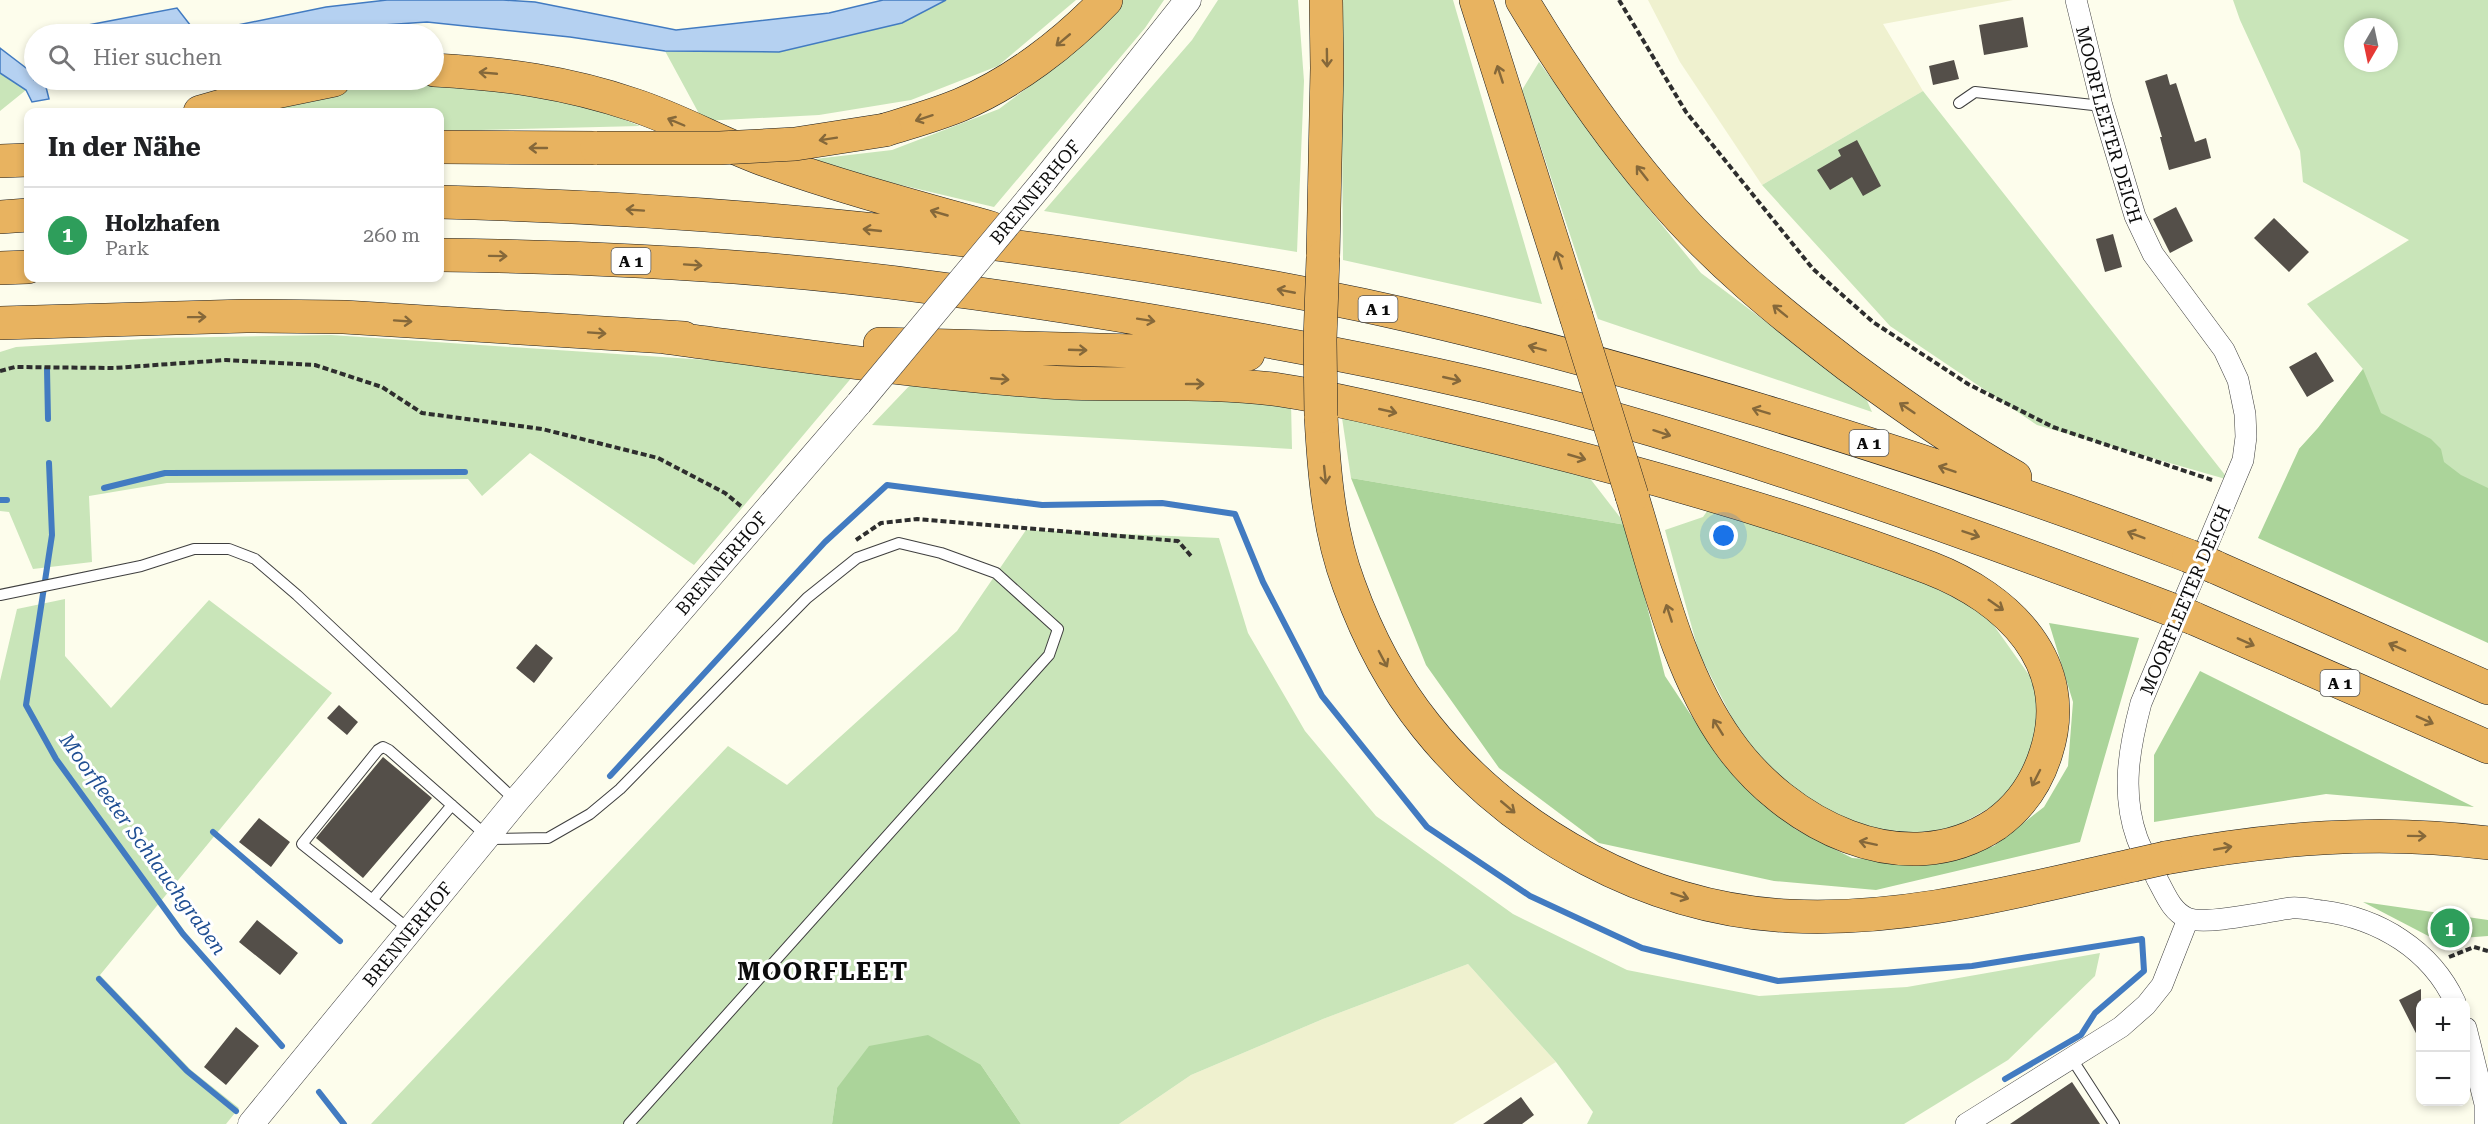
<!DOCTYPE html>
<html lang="de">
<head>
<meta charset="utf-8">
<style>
  :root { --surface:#fff; --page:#f6f6f6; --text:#202124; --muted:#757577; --line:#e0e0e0; --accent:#b03e30 }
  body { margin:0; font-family:"Roboto Serif",serif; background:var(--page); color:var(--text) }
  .controls { position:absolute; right:18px; bottom:18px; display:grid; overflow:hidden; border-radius:12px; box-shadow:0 3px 9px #0003 }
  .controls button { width:54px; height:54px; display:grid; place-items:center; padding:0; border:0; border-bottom:2px solid var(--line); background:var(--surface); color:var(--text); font:30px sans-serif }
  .compass { position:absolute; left:2344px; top:18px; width:54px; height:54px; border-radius:50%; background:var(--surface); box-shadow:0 3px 9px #0003; rotate:189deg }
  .you { position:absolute; left:1724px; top:536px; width:21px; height:21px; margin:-15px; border:4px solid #fff; border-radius:50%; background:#1a73e8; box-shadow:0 0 0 9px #1a73e833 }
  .badge { display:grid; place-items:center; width:39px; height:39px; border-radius:50%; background:var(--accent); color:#fff; font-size:20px; font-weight:700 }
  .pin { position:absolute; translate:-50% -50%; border:3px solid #fff; box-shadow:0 2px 6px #0006 }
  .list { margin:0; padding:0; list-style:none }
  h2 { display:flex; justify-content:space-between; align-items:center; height:78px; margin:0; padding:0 24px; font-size:26px }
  h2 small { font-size:20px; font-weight:400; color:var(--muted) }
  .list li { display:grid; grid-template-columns:39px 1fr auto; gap:18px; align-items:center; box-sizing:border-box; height:96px; padding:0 24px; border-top:2px solid var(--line) }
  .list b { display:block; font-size:22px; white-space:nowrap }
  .list p { margin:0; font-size:20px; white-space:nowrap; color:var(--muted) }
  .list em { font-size:20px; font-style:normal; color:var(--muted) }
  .icon { flex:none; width:33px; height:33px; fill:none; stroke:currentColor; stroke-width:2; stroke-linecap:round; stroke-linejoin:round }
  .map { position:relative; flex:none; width:2488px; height:1124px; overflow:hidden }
  .search { position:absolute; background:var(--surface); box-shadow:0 3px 9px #0003; left:24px; top:24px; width:420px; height:66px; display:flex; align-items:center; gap:15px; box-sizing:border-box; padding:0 21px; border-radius:33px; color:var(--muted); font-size:22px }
  .panel { position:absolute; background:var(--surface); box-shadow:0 3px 9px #0003; left:24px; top:108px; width:420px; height:174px; border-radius:12px }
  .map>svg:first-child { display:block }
  .farmland { fill:#eff1cf }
  .green { fill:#c9e5b9; fill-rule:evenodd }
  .forest { fill:#abd49a }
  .water { fill:#b5d1f1; stroke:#427bc1; stroke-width:1.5 }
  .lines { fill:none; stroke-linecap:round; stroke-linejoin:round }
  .stream { stroke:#427bc1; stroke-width:6 }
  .building { fill:#544f49 }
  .service-casing { stroke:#3f3f3f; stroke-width:12 }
  .minor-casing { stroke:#3f3f3f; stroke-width:22 }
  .tertiary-casing { stroke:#3f3f3f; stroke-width:27 }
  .motorway-casing { stroke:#1d1d1d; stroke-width:34 }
  .path { stroke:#2e2e2e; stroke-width:4; stroke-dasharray:6 3; stroke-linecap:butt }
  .service { stroke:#fff; stroke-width:10 }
  .minor { stroke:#fff; stroke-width:21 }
  .tertiary { stroke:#fff; stroke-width:26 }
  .motorway { stroke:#e8b360; stroke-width:33 }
  .tertiary-bridge-casing { stroke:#3f3f3f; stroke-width:27; stroke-linecap:butt }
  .motorway-bridge-casing { stroke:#1d1d1d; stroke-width:34; stroke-linecap:butt }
  .tertiary-bridge { stroke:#fff; stroke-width:26 }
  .motorway-bridge { stroke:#e8b360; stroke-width:33 }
  .oneway { stroke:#85683a }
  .labels { text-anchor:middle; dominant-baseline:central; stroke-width:6; stroke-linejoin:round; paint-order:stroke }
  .shield { fill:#fff; stroke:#555; stroke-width:1.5 }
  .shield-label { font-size:16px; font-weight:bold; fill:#0c0c0c }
  .street-label { font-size:18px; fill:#0c0c0c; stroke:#fff }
  .water-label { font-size:20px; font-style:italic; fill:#204f93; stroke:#fff }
  .district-label { font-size:24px; font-weight:bold; letter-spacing:1.5px; fill:#0c0c0c; stroke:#fff }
</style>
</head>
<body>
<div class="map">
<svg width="2488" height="1124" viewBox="0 0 2488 1124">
  <rect width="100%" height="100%" fill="#fdfdec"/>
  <path class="farmland" d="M1648 0H2013L1883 24 1923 91 1762 185 1680 62Z
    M1468 964 1556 1062 1453 1124H1119L1191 1075 1323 1019Z"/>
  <path class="green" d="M946 0H1076L998 66 911 100 819 115 703 121 665 51 779 52 902 23Z
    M1119 0H1164L1145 28 994 207 829 168 815 159 892 150 999 109 1062 62Z
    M1218 0H1298L1304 81 1297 252 1044 211 1192 40Z
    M1341 0H1453L1542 304 1343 260Z
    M2233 0H2488V582L2299 449 2318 428 2363 369 2307 304 2409 240 2303 182 2300 151 2240 20ZM2353 27H2389V63H2353Z
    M1539 62 1631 187 1701 273 1865 396 1872 412 1598 319 1522 90Z
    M0 73 26 90 0 111Z
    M442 85 578 101 640 126 440 131V112H243L355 88Z
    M1923 91 2229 480 2037 425 1890 326 1762 185Z
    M331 335 858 370 694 565 530 453 482 496 468 479 167 483 89 496 92 562 33 569 9 512 0 511V352L16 347 160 338Z
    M913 382 1291 402 1292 449 872 425Z
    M1342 418 1585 472 1626 525 1351 478Z
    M1710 507 1885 563 1985 613 2034 682 2041 728 2014 794 1950 830 1892 834 1845 820 1802 798 1748 749 1699 653 1665 530 1703 517Z
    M1026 530 1219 538 1248 633 1305 731 1376 816 1513 914 1627 970 1759 996 1907 987 2100 953 2095 976 2008 1060 1904 1124H1587L1593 1112 1556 1062 1468 964 1323 1019 1191 1075 1119 1124H1021L981 1065 837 1088 832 1124H371L728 746 787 785 957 631Z
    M65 599V656L111 708 209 600 332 693 100 975 191 1070 239 1108 226 1124H0V681L17 609Z"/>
  <path class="forest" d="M2363 369 2381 413 2431 439 2441 449 2444 462 2461 475 2488 488V643L2258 538 2299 449 2318 428Z
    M1351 478 1626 525 1665 676 1720 759 1795 829 1852 858 1932 864 1994 846 2044 807 2068 766 2073 702 2049 623 2139 638 2080 842 1876 890 1774 881 1599 843 1499 768 1426 665Z
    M2200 671 2474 807 2326 794 2154 822V755Z
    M2363 902 2488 920V936L2436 940Z
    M928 1035 981 1065 1021 1124H832L837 1088 869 1046Z"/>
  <path class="water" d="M387 0H503L535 2 676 30 829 13 883 0H946L902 23 779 52 665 51 570 37 427 22 338 28 301 34H75L83 26 177 8 194 30 223 28 326 7Z
    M0 48 34 74V80H41L45 83 49 99 32 102 26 90 0 73Z"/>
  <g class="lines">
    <path class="stream" d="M47 369 48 419
      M49 463 52 535 26 705 56 759 183 934 282 1046
      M104 488 165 473 465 472
      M0 500H7
      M610 776 825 542 887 485 1042 505 1162 503 1235 514 1263 582 1322 696 1427 827 1530 896 1642 948 1778 981 1972 966 2142 939 2144 971 2095 1013 2081 1035 2005 1079
      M213 832 340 941
      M99 979 187 1071 236 1111
      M319 1092 344 1124"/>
  </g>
  <path class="building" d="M2023 17 2028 47 1984 55 1979 25Z
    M1954 60 1959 79 1933 85 1929 66Z
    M2167 74 2170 85 2176 83 2195 142 2206 138 2211 158 2169 170 2160 137H2162L2145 81Z
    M1857 140 1881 186 1863 196 1852 177 1830 190 1817 170 1841 156 1838 150Z
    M2176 207 2193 241 2170 253 2153 219Z
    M2274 218 2309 252 2289 272 2254 238Z
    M2113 234 2122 267 2105 272 2096 239Z
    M2316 352 2334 381 2307 397 2289 367Z
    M536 644 553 658 534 683 516 668Z
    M339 705 358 722 347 735 327 718Z
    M383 757 432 798 363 878 316 838Z
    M259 818 290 842 271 867 239 842Z
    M257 920 298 953 280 975 239 942Z
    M2421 989V1043L2399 1000Z
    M236 1027 259 1046 226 1085 204 1067Z
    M2072 1082 2100 1124H2010Z
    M1521 1097 1534 1115 1522 1124H1483Z"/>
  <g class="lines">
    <defs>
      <path id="service" d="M1959 103 1975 92 2102 106
        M0 595 141 566 194 549H229L255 559 297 595 516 801
        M488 839 548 838 590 814 620 789 807 598 857 558 899 543 941 553 996 573 1058 629 1049 655 629 1124
        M372 900 452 805
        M410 930 302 844 378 750 383 747 389 750 487 836
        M2072 1059 2114 1124"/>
      <g id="minor">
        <path id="s1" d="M2076 0 2102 106 2135 216 2153 254 2224 350 2238 380 2245 414 2246 437 2243 460 2141 703C2129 748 2121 793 2137 838 2142 852 2151 865 2157 879 2165 893 2171 911 2187 918 2204 926 2269 911 2291 908 2301 907 2312 910 2322 911 2379 918 2431 950 2455 1002"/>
        <path d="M2466 1028 2485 1104V1124"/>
        <path d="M1966 1124 2121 1027 2146 1005 2162 985 2188 919"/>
      </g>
      <g id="tertiary">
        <path d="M1043 182 1188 0"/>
        <path id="s2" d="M251 1124 516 801 859 403"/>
      </g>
      <path id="motorway" d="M1476 0 1576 316
        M1522 0C1562 67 1607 133 1658 193 1713 259 1781 314 1849 366 1903 406 1957 444 2015 477
        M434 70C505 74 566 82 634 105 680 120 723 145 768 161 841 187 916 207 991 228
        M200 112 256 96 334 80
        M885 130C910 122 936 115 960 105 1014 82 1065 43 1106 0
        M440 147 597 148
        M0 161 28 160
        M440 202C749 210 1058 242 1362 305 1497 334 1630 371 1763 411 1907 455 2049 502 2189 556
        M0 217 28 215
        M440 255C602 257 767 265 928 287 1022 299 1116 314 1210 331 1359 357 1508 387 1653 430 1827 482 1997 543 2167 608
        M1323 257 1327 68 1326 0
        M0 268 28 267
        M0 323 246 316 344 317 684 338
        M663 337C791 354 919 373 1048 382 1125 387 1203 379 1280 390 1345 400 1410 417 1474 432 1629 469 1782 512 1930 568 2008 598 2075 663 2046 753 2037 782 2021 806 1996 824 1903 886 1785 823 1728 742 1678 672 1657 577 1632 496
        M880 344 1248 354
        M1321 416C1324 473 1329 532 1349 585 1367 635 1393 685 1426 726 1513 835 1650 909 1789 916 1907 922 2020 890 2134 865
        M2215 567 2488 688
        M2193 618 2488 747
        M2165 858C2273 838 2379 829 2488 843"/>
    </defs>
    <use href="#service" class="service-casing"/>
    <use href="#minor" class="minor-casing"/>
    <use href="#tertiary" class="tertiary-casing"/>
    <use href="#motorway" class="motorway-casing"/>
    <path class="path" d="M1619 0 1686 112 1813 269 1873 322 1968 384 2053 427 2212 480
      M0 371 15 367 114 368 226 360 315 365 382 387 422 413 542 429 658 458 725 493 742 507
      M856 540 881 523 917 519 1178 541 1191 556
      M2449 957 2474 947 2488 951"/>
    <use href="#service" class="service"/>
    <use href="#minor" class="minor"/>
    <use href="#tertiary" class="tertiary"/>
    <use href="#motorway" class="motorway"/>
    <defs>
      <path id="tertiary-bridge" d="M859 403 1043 182"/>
      <path id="motorway-bridge" d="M597 148H720L795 144 885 130
        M1576 316 1632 496
        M1321 416 1320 340 1323 257
        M2189 556 2215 567
        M2167 608 2193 618
        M2134 865 2165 858"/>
    </defs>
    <use href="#tertiary-bridge" class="tertiary-bridge-casing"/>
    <use href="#motorway-bridge" class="motorway-bridge-casing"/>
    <use href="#tertiary-bridge" class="tertiary-bridge"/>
    <use href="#motorway-bridge" class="motorway-bridge"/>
  </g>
  <defs><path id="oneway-shaft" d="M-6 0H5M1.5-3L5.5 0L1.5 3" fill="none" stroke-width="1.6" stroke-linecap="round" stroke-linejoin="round" transform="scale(1.5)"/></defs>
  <g class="oneway">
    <use href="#oneway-shaft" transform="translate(1063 40) rotate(140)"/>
    <use href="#oneway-shaft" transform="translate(1327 58) rotate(89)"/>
    <use href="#oneway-shaft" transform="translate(488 73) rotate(-175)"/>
    <use href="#oneway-shaft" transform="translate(1500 74) rotate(-108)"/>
    <use href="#oneway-shaft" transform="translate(924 118) rotate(162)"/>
    <use href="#oneway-shaft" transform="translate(676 122) rotate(-157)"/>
    <use href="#oneway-shaft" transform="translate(828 139) rotate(171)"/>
    <use href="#oneway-shaft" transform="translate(538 148) rotate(-180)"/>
    <use href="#oneway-shaft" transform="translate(1642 173) rotate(-128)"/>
    <use href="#oneway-shaft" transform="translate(635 210) rotate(-176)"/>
    <use href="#oneway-shaft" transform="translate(939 213) rotate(-164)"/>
    <use href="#oneway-shaft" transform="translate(872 230) rotate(-174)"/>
    <use href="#oneway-shaft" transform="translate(498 256) rotate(1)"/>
    <use href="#oneway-shaft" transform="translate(1559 260) rotate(-108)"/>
    <use href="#oneway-shaft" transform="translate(693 265) rotate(4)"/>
    <use href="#oneway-shaft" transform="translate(1286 291) rotate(-169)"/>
    <use href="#oneway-shaft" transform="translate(1780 311) rotate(-141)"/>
    <use href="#oneway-shaft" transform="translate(197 317) rotate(-1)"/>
    <use href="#oneway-shaft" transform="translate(1146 320) rotate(9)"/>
    <use href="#oneway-shaft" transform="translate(403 321) rotate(4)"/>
    <use href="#oneway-shaft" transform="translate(597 333) rotate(4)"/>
    <use href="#oneway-shaft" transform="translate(1537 348) rotate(-165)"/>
    <use href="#oneway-shaft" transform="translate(1078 350) rotate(2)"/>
    <use href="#oneway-shaft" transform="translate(1000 379) rotate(5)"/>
    <use href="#oneway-shaft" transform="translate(1452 379) rotate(13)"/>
    <use href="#oneway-shaft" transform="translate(1195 384)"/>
    <use href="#oneway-shaft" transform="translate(1907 408) rotate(-146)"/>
    <use href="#oneway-shaft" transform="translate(1388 411) rotate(13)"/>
    <use href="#oneway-shaft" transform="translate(1761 411) rotate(-163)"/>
    <use href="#oneway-shaft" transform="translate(1662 433) rotate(18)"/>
    <use href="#oneway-shaft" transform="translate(1577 457) rotate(16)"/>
    <use href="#oneway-shaft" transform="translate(1947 469) rotate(-161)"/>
    <use href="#oneway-shaft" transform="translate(1325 475) rotate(84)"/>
    <use href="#oneway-shaft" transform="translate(1971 534) rotate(19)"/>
    <use href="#oneway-shaft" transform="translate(2136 535) rotate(-159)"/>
    <use href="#oneway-shaft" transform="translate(1996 605) rotate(35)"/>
    <use href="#oneway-shaft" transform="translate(1669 613) rotate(-108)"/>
    <use href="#oneway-shaft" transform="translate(2246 642) rotate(24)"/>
    <use href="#oneway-shaft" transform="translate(2397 647) rotate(-156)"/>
    <use href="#oneway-shaft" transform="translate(1383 659) rotate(62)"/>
    <use href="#oneway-shaft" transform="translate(2425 720) rotate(24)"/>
    <use href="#oneway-shaft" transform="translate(1718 727) rotate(-122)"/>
    <use href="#oneway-shaft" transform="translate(2036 778) rotate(117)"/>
    <use href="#oneway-shaft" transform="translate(1508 807) rotate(40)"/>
    <use href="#oneway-shaft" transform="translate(2417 836) rotate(1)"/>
    <use href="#oneway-shaft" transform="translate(1868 843) rotate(-168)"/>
    <use href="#oneway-shaft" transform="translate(2223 848) rotate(-10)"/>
    <use href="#oneway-shaft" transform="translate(1680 896) rotate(18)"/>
  </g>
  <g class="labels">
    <g class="shield">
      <rect x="611.5" y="248" width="39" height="26" rx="4.5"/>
      <rect x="1358.5" y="296" width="39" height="26" rx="4.5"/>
      <rect x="1849.5" y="430" width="39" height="26" rx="4.5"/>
      <rect x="2320.5" y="670" width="39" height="26" rx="4.5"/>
    </g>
    <g class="shield-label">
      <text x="631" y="261">A 1</text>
      <text x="1378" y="309">A 1</text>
      <text x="1869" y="443">A 1</text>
      <text x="2340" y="683">A 1</text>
    </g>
    <g class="street-label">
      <text stroke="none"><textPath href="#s1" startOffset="129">MOORFLEETER DEICH</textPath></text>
      <text transform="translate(1035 192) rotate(-50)">BRENNERHOF</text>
      <text stroke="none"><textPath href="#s2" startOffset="732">BRENNERHOF</textPath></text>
      <text transform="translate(2185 600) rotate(-67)">MOORFLEETER DEICH</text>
      <text stroke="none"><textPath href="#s2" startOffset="246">BRENNERHOF</textPath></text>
    </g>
    <g class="water-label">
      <text transform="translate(143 844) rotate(54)">Moorfleeter Schlauchgraben</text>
    </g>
    <g class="district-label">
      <text x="823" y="972">MOORFLEET</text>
    </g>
  </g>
</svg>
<div class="controls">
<button>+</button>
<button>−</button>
</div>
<svg class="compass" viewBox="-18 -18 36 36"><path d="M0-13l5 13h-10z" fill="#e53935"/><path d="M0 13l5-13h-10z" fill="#757577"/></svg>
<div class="you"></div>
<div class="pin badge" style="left:2450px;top:928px;background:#2e9e5b">1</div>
<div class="search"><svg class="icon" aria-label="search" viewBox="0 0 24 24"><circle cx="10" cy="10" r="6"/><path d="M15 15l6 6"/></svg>Hier suchen</div>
<section class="panel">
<h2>In der Nähe<small></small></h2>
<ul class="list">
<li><span class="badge" style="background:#2e9e5b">1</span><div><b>Holzhafen</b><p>Park</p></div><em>260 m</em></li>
</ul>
</section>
</div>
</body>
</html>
